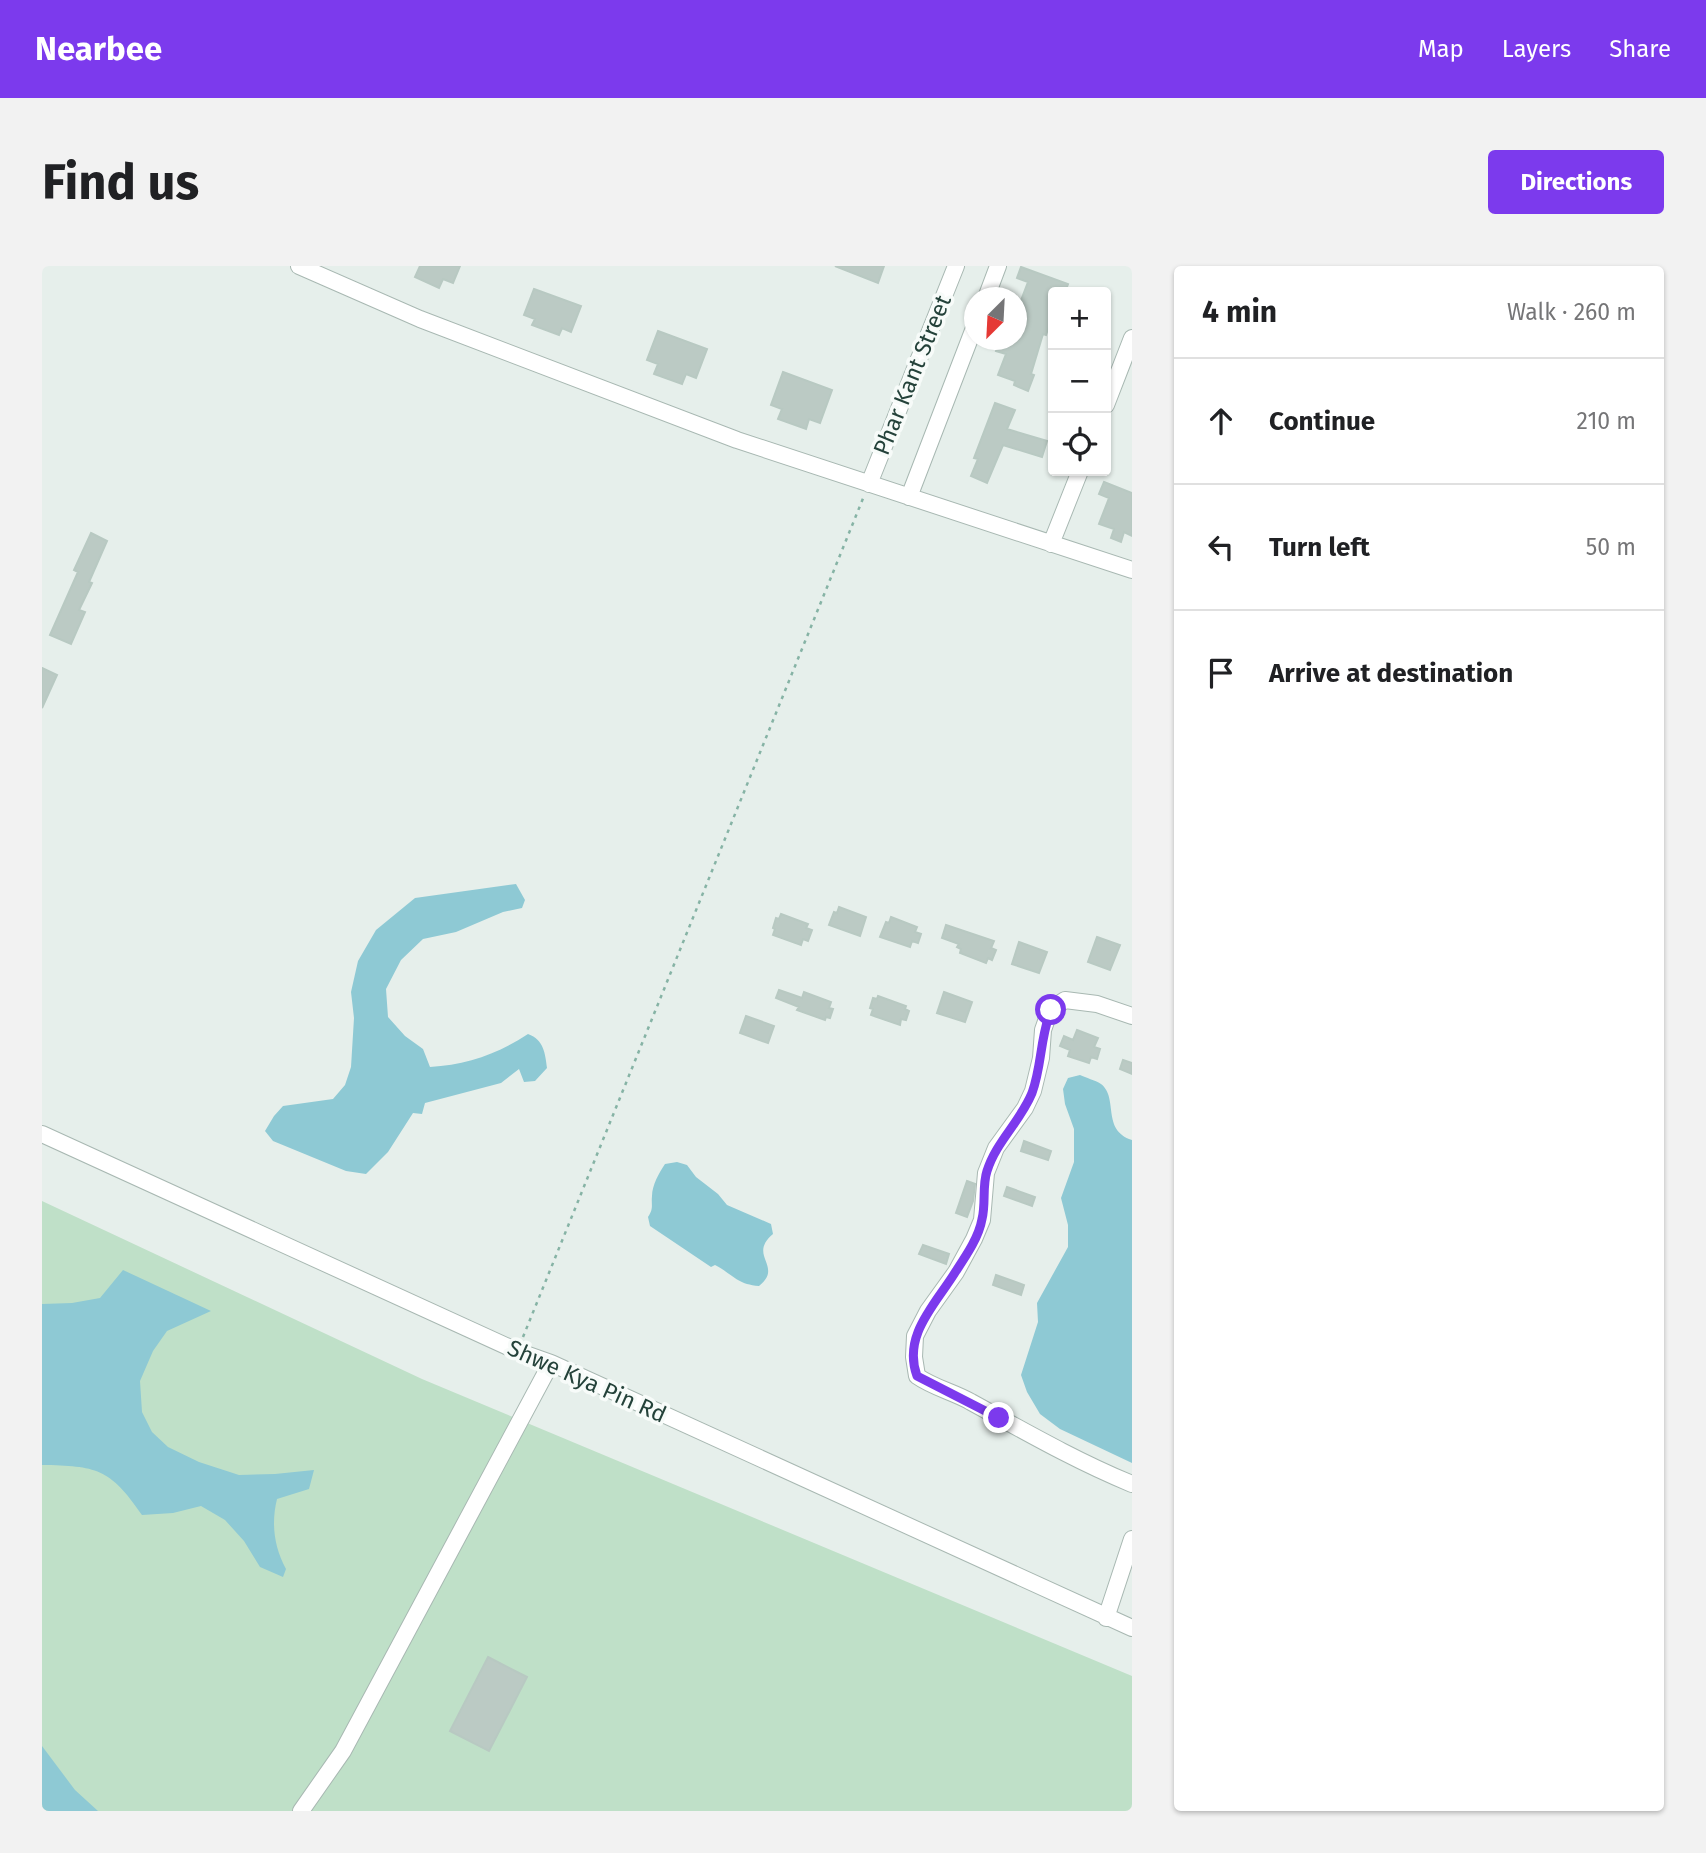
<!DOCTYPE html>
<html lang="en">
<head>
<meta charset="utf-8">
<style>
  :root { --surface:#fff; --page:#f2f2f2; --text:#202124; --muted:#757577; --line:#e0e0e0; --accent:#7c3aed }
  body { margin:0; font-family:"Fira Sans",sans-serif; background:var(--page); color:var(--text) }
  .controls { position:absolute; right:21px; top:21px; display:grid; overflow:hidden; border-radius:7px; box-shadow:0 2px 5px #0004 }
  .controls button { width:63px; height:63px; display:grid; place-items:center; padding:0; border:0; border-bottom:2px solid var(--line); background:var(--surface); color:var(--text); font:35px sans-serif }
  .compass { position:absolute; left:922px; top:21px; width:63px; height:63px; border-radius:50%; background:var(--surface); box-shadow:0 2px 5px #0004; rotate:204deg }
  .stop { position:absolute; width:21px; height:21px; margin:-16px; border:5px solid #7c3aed; border-radius:50%; background:#fff }
  .stop.end { background:#7c3aed; border-color:#fff; box-shadow:0 2px 7px #0008 }
  .list { margin:0; padding:0; list-style:none }
  h2 { display:flex; justify-content:space-between; align-items:center; height:91px; margin:0; padding:0 28px; font-size:30px }
  h2 small { font-size:23px; font-weight:400; color:var(--muted) }
  .list li { display:grid; grid-template-columns:46px 1fr auto; gap:21px; align-items:center; box-sizing:border-box; height:126px; padding:0 28px; border-top:2px solid var(--line) }
  .list b { display:block; font-size:26px; white-space:nowrap }
  .list em { font-size:23px; font-style:normal; color:var(--muted) }
  .icon { flex:none; width:38px; height:38px; fill:none; stroke:currentColor; stroke-width:2; stroke-linecap:round; stroke-linejoin:round }
  .map { position:relative; flex:none; width:1090px; height:1545px; overflow:hidden; border-radius:7px }
  header { display:flex; align-items:center; gap:42px; box-sizing:border-box; height:98px; padding:0 35px; background:var(--accent); color:#fff }
  header strong { font-size:33px }
  nav { display:flex; gap:38px; margin-inline-start:auto; font-size:24px }
  .intro { display:flex; align-items:center; justify-content:space-between; box-sizing:border-box; height:168px; padding:0 42px }
  h1 { margin:0; font-size:49px }
  .button { padding:18px 32px; border-radius:7px; background:var(--accent); color:#fff; font-size:24px; font-weight:700 }
  main { display:flex; gap:42px; padding:0 42px }
  aside { flex:1; background:var(--surface); border-radius:7px; box-shadow:0 2px 5px #0004 }
  .map>svg:first-child { display:block }
  .green { fill:#bfe0c8 }
  .water { fill:#8ec9d4 }
  .building { fill:#bbcac4; stroke:#b8c9c2; stroke-width:2 }
  .lines { fill:none; stroke-linecap:round; stroke-linejoin:round }
  .minor-casing { stroke:#a8b8b2; stroke-width:18 }
  .path { stroke:#86b3a5; stroke-width:2.5; stroke-dasharray:3.5 5; stroke-linecap:butt }
  .minor { stroke:#fff; stroke-width:16 }
  .route { stroke:#7c3aed; stroke-width:9 }
  .labels { text-anchor:middle; dominant-baseline:central; stroke-width:7; stroke-linejoin:round; paint-order:stroke }
  .street-label { font-size:23px; fill:#24423a; stroke:#f7fbf9 }
</style>
</head>
<body>
<header>
<strong>Nearbee</strong>
<nav><a>Map</a><a>Layers</a><a>Share</a></nav>
</header>
<div class="intro"><h1>Find us</h1><a class="button">Directions</a></div>
<main>
<div class="map">
<svg width="1090" height="1545" viewBox="0 0 1090 1545">
  <rect width="100%" height="100%" fill="#e6efeb"/>
  <path class="green" d="M0 935 380 1113 1090 1410V1545H0Z"/>
  <path class="water" d="M474 618 483 634 480 642 461 646 414 666 381 673 359 694 344 723 346 751 363 770 381 783 388 801C424 799 456 788 486 768 502 774 503 787 505 802L493 815 482 816 477 803 459 817 383 837 380 848 371 847 346 886 324 908 304 905 231 875 223 865 232 850 241 840 291 833 303 819 309 801 312 752 309 726 316 695 334 664 373 632Z
    M1038 809C1044 812 1053 814 1059 818 1077 832 1059 864 1090 874V1197L1018 1163 998 1148 985 1126 979 1109 996 1056 995 1037 1026 981V959L1019 932 1032 896V863L1023 838 1021 823 1026 812Z
    M635 896 645 899 654 911 676 928 685 939 729 958 731 968C705 990 742 1000 717 1020 694 1018 692 1009 673 999L669 1001 608 960 606 951C612 942 609 939 610 930 610 919 617 907 623 898Z
    M81 1004 169 1045 125 1065 111 1085 98 1115 100 1146 110 1166 126 1181 157 1196 197 1209 233 1208 272 1204 267 1223 235 1233C229 1257 232 1281 244 1303L241 1311 218 1301 202 1275 183 1254 159 1240 131 1247 100 1249C68 1202 54 1200 0 1199V1038L30 1037 58 1032Z
    M0 1480 33 1524 56 1545H0Z"/>
  <path class="building" d="M378 0H418L411 17 401 13 397 22 373 11Z
    M793 0H842L836 17Z
    M979 1 1026 18 1023 26H1011V48L1004 69 1001 68 989 108 992 109 986 125 972 119 973 115 956 109 964 88 954 85 958 74 966 77 967 74H975V45L986 16 975 12Z
    M492 23 539 40 529 66 520 62 517 69 490 59 493 53 482 49Z
    M616 65 665 83 654 112 644 108 640 118 612 108 616 98 605 94Z
    M741 106 790 124 778 157 767 153 764 163 736 153 740 143 729 139Z
    M953 137 973 144 965 163 1005 175 1000 191 961 179 945 217 929 210 936 193 932 192Z
    M1062 216 1090 227V270L1082 266 1079 276 1069 272 1072 263 1057 258 1067 232 1057 228Z
    M49 267 65 275 47 316 50 317 37 344 43 346 29 378 8 369 36 306 32 304Z
    M0 402 15 409 0 442Z
    M797 641 824 651 818 670 787 659 792 646 795 647Z
    M739 648 766 658 764 662 770 664 766 675 761 673 759 679 731 669 733 663 731 662 734 652 737 653Z
    M849 651 875 661 873 666 879 668 876 677 870 675 868 681 838 671 844 656 847 657Z
    M904 659 952 675 949 682 954 684 950 694 946 692 944 697 918 687 919 683 915 681 917 678 900 672Z
    M1055 671 1078 679 1068 704 1046 696Z
    M977 676 1005 686 997 707 970 698Z
    M737 724 760 732 762 726 789 736 787 742 791 743 788 752 784 751 783 754 755 744 757 741 734 732Z
    M902 726 930 736 923 756 895 747Z
    M836 730 864 740 863 743 867 745 864 754 859 753 858 759 829 749 831 743 828 742 831 732 835 733Z
    M704 750 732 760 726 777 698 767Z
    M1035 764 1056 772 1052 781 1058 783 1055 793 1049 791 1047 797 1026 790 1028 784 1018 780 1022 770 1031 774Z
    M1081 794 1090 797V808L1078 803Z
    M982 875 1009 885 1006 894 979 885Z
    M925 915 933 918 931 935 925 951 914 947Z
    M965 921 993 931 990 940 962 930Z
    M881 979 907 988 904 998 877 988Z
    M954 1009 982 1019 979 1029 951 1019Z
    M446 1391 485 1411 447 1485 408 1465Z"/>
  <g class="lines">
    <defs>
      <path id="minor" d="M257 0 378 53 695 174 1090 304
        M944 32 956 0
        M1064 139 1090 72
        M827 218 914 0
        M867 231 932 62
        M1009 278 1038 205
        M1090 750 1055 738 1023 734 1008 744 1001 764 999 792 991 825 983 842 954 882 944 907 940 954 932 973 914 1006 886 1045 873 1070 872 1091 875 1110C892 1122 912 1126 929 1136 982 1165 1034 1195 1090 1218
        M0 868 475 1085 509 1097 1090 1362
        M1064 1352 1090 1273
        M259 1545 301 1485 509 1097"/>
    </defs>
    <use href="#minor" class="minor-casing"/>
    <path class="path" d="M481 1071 822 230"/>
    <use href="#minor" class="minor"/>
  </g>
  <g class="lines">
    <path class="route" d="M957 1152 875 1110C860 1069 894 1038 914 1005 924 990 937 971 940 953 944 938 940 920 945 905 954 876 978 856 990 827 1000 800 998 771 1009 744"/>
  </g>
  <g class="labels">
    <g class="street-label">
      <text transform="translate(870 109) rotate(-68)">Phar Kant Street</text>
      <text transform="translate(545 1115) rotate(24)">Shwe Kya Pin Rd</text>
    </g>
  </g>
</svg>
<div class="controls">
<button>+</button>
<button>−</button>
<button><svg class="icon" aria-label="locate" viewBox="0 0 24 24"><circle cx="12" cy="12" r="6"/><path d="M12 2v4M12 18v4M2 12h4M18 12h4"/></svg></button>
</div>
<svg class="compass" viewBox="-18 -18 36 36"><path d="M0-13l5 13h-10z" fill="#e53935"/><path d="M0 13l5-13h-10z" fill="#757577"/></svg>
<div class="stop" style="left:1009px;top:744px"></div>
<div class="stop end" style="left:957px;top:1152px"></div>
</div>
<aside>
<h2>4 min<small>Walk · 260 m</small></h2>
<ul class="list">
<li><svg class="icon" aria-label="ahead" viewBox="0 0 24 24"><path d="M12 20V5M6 11l6-6 6 6"/></svg><div><b>Continue</b></div><em>210 m</em></li>
<li><svg class="icon" aria-label="left" viewBox="0 0 24 24"><path d="M17 20v-9H6M10 6l-5 5 5 5"/></svg><div><b>Turn left</b></div><em>50 m</em></li>
<li><svg class="icon" aria-label="arrive" viewBox="0 0 24 24"><path d="M6 21V4h12l-3 4 3 4H6"/></svg><div><b>Arrive at destination</b></div></li>
</ul>
</aside>
</main>
</body>
</html>
